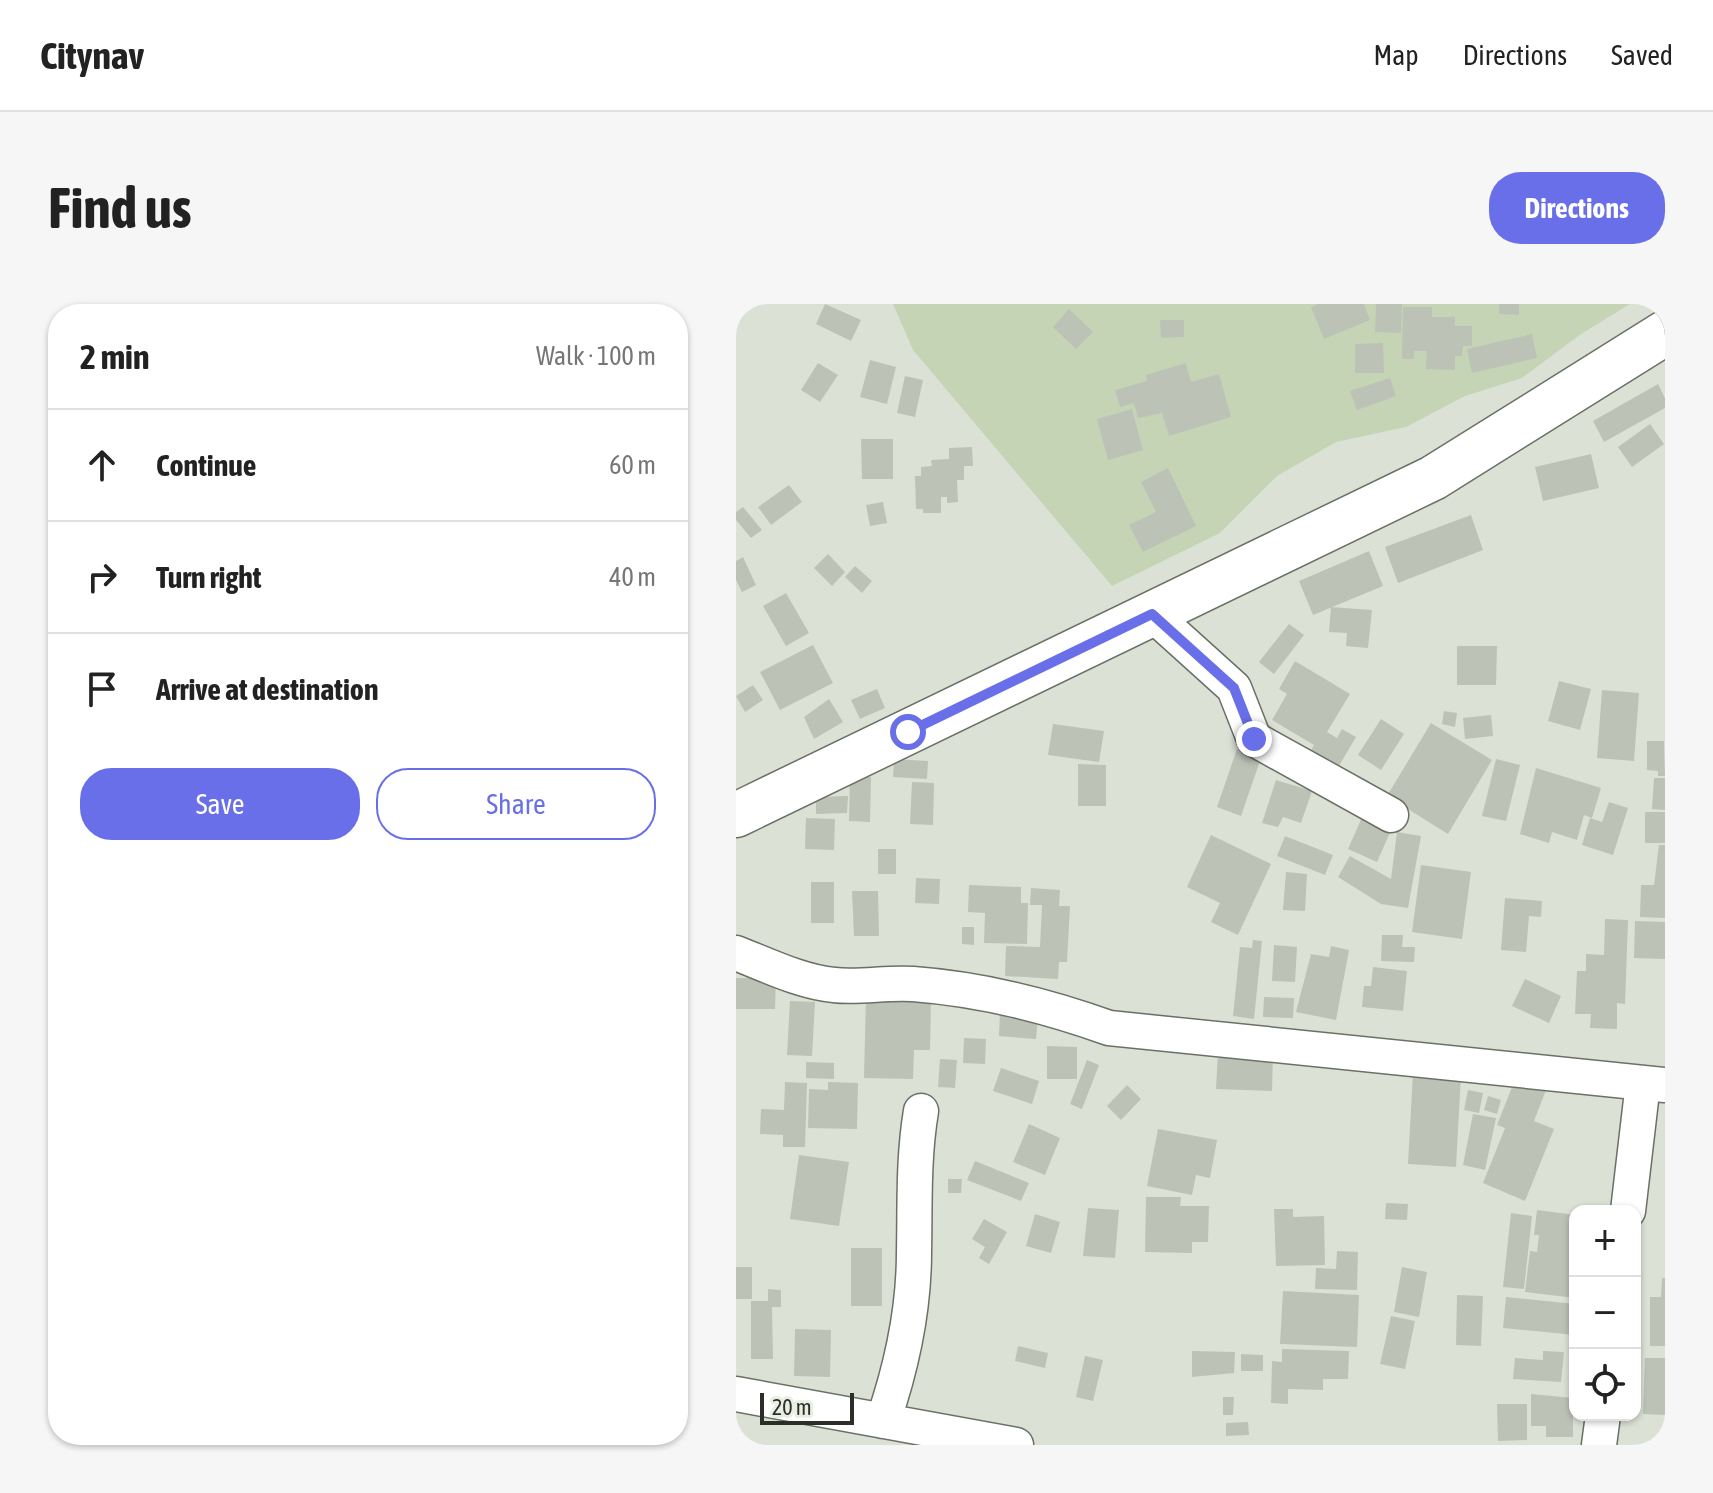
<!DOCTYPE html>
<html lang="en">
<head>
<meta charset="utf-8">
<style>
  :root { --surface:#fff; --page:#f6f6f6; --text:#222; --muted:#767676; --line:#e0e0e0; --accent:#696fe8 }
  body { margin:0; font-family:"Asap Condensed",sans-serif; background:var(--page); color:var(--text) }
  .controls { position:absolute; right:24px; bottom:24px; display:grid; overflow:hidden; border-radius:16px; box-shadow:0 2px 6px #0004 }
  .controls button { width:72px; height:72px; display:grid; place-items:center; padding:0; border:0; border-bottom:2px solid var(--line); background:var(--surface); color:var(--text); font:40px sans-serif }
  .scale { position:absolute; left:24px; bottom:20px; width:94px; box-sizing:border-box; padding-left:8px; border:4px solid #2c2e2a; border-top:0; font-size:22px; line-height:28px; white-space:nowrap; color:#2c2e2a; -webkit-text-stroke:6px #e9eee3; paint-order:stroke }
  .stop { position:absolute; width:24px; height:24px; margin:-18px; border:6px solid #696fe8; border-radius:50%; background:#fff }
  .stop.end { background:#696fe8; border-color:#fff; box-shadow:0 2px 8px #0008 }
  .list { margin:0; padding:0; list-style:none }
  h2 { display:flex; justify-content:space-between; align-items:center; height:104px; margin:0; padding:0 32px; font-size:34px }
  h2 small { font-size:26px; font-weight:400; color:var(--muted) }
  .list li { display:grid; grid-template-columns:52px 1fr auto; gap:24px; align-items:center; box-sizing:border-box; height:112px; padding:0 32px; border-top:2px solid var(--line) }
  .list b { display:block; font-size:30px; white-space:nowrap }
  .list em { font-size:26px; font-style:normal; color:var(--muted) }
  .actions { display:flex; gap:16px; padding:24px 32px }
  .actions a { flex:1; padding:18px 0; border:2px solid var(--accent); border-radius:32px; text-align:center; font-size:28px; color:var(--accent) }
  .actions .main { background:var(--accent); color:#fff }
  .icon { flex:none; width:44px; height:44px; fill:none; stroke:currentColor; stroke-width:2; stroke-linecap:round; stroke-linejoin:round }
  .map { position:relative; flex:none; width:929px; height:1141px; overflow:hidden; border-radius:32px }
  header { display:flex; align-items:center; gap:48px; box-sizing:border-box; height:112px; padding:0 40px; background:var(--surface); border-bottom:2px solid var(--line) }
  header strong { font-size:38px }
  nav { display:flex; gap:44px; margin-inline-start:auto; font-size:28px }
  .intro { display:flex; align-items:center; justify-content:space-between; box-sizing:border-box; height:192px; padding:0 48px }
  h1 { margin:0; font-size:56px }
  .button { padding:20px 36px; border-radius:32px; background:var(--accent); color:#fff; font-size:28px; font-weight:700 }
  main { display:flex; gap:48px; padding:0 48px }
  aside { flex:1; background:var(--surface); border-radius:32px; box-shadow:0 2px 6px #0004 }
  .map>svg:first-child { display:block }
  .green { fill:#c5d4b4 }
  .building { fill:#bdc2b7 }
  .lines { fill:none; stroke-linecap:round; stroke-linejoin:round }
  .minor-casing { stroke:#6b7066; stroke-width:37 }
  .secondary-casing { stroke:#6b7066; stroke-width:47 }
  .minor { stroke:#fff; stroke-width:34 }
  .secondary { stroke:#fff; stroke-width:44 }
  .route { stroke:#696fe8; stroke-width:10 }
</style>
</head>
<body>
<header>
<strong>Citynav</strong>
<nav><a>Map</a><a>Directions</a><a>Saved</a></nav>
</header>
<div class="intro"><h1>Find us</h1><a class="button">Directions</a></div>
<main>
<aside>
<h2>2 min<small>Walk · 100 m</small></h2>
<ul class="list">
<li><svg class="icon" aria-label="ahead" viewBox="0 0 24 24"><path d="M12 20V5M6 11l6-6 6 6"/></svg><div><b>Continue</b></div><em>60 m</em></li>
<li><svg class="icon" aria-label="right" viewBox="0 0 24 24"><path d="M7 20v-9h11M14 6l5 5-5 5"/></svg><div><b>Turn right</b></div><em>40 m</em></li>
<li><svg class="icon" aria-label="arrive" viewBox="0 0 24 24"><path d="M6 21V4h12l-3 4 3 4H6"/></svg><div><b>Arrive at destination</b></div></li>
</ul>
<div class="actions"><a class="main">Save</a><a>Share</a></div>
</aside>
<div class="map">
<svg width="929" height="1141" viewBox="0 0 929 1141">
  <rect width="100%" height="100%" fill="#dce1d6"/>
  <path class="green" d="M157 0H894L845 30 786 74 729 92 670 123 600 138 541 172 484 229 376 282 177 46Z"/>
  <path class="building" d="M89 0 125 16 115 37 80 20Z
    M582 0H628L634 16 588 35 575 3Z
    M640 0H666L665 29 639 28Z
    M763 0H783V11L763 10Z
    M667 3H696V13H719V22H736V42H727L726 52H719V66L690 65 691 47H678V55H666Z
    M333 5 357 28 340 45 317 23Z
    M424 16H448V33L425 34Z
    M796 30 801 54 736 69 731 45Z
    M647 39 648 69H619V40Z
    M134 56 160 63 151 100 124 93Z
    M82 59 102 71 84 98 65 86Z
    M450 59 455 78 483 70 495 113 433 132 426 109 402 114 398 99 384 103 379 86 411 77 410 71Z
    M169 72 187 76 179 113 161 109Z
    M654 74 660 92 621 106 614 87Z
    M922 80 929 94V104L868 138 857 117Z
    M396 105 407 146 372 156 361 115Z
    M914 120 928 140 896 163 882 143Z
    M125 135H157V175H126Z
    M236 143 237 162H228V176H221L222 198 211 199V193H205V209H187V205H180L179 172H185V163L196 162 195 156 213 155V144Z
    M855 150 863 184 807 197 799 163Z
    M432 164 460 222 407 248 393 221 420 208 405 178Z
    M53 181 66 198 35 221 22 203Z
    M147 198 151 219 134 222 130 201Z
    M7 203 26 226 15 234 0 216V208Z
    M735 211 747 246 662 279 649 243Z
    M633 247 647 282 577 311 563 277Z
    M92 250 109 268 96 282 78 264Z
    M7 253 20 281 6 288 0 276V257Z
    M119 262 136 277 126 289 109 273Z
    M50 289 73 329 50 342 27 302Z
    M595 303 636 306 632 344 610 342 611 329 593 328Z
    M553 320 568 331 538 370 523 358Z
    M77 341 97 379 44 406 24 368Z
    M721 342H761L760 381H721Z
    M559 357 614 390 591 428 601 434 606 425 620 433 600 467 573 450 578 441 536 416 551 390 543 385Z
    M823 377 855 385 844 426 812 417Z
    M17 381 27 396 9 408 0 392Z
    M141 385 149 404 124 415 115 396Z
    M866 386 903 389 898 457 861 454Z
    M93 395 107 418 78 435 68 413Z
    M708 407 721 409 719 423 706 420Z
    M755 411 757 432 729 435 727 414Z
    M645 415 668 430 645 466 622 451Z
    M695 419 756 456 712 530 651 492Z
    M317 420 368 427 363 458 312 451Z
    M911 437H928L929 472H922V467L911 466Z
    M501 445 525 454 505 512 481 503Z
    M158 455 192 457 191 475 157 473Z
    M760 455 784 461 770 517 746 512Z
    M342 460 370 461V502H342Z
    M800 464 865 484 856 514 848 511 841 536 816 528 813 539 784 530Z
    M114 472 135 473 134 518 113 517Z
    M918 474H929V506L916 505Z
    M540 476 576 487 565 519 547 513 542 523 526 519Z
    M176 478 198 479 197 521 174 520Z
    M112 492 111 509 80 510V493Z
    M873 498 892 504 877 551 846 541 854 514 866 518Z
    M909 508H929V539H909Z
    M627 511 656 524 641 558 612 545Z
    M70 514 99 515 98 546 69 545Z
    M661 528 685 532 672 604 645 600 602 573 614 552 655 575Z
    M475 531 535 560 502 631 475 618 484 599 451 583Z
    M549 532 597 551 589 571 541 552Z
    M923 541H929V614L904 613 905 581H918Z
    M142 545H160V570H142Z
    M685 561 735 568 726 635 676 628Z
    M550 568 571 570 569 607 547 606Z
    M180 574 204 575 203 600 179 599Z
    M75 578H98V619H75Z
    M233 581 285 583V599H292L291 640 248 639 249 609 232 608Z
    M295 584 324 586 323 602H334L331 658H323L322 675 269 672 270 642 304 643 306 601H294Z
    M116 587H142L143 632H118Z
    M769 594 806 597 805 613 793 612 790 648 765 646Z
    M869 615 892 616 889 700 881 699V725L854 724 855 710H839L841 667H850V650L868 651Z
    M899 617 929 618V655L898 654Z
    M226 623H238V641L226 640Z
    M646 631H667L666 643H679L678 658 645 657Z
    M517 636 526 637 518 715 497 712 504 643 516 644Z
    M538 641 561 643 559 678 536 677Z
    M595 642 613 646 600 716 560 708 575 650 593 653Z
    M637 663 671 667 667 707 626 703 628 682H635Z
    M0 674H40L39 705H0Z
    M789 675 825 692 813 719 776 702Z
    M130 693 195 694 194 746H178L177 775 128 774Z
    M528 693 558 694 557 714 527 713Z
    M54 697 79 698 76 752 51 751Z
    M264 709 302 712 300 735 263 732Z
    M228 734 250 735 249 760 227 759Z
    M311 742 341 743V775H311Z
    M482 747 537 749 536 787 480 785Z
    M204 755 221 756 219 784 202 783Z
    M351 756 363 761 346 805 334 800Z
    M70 758 98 759V775L70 774Z
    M265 764 303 777 296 800 257 787Z
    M677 768 725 771 720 863 672 860Z
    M780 773 810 786 798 817 818 825 789 897 747 879 769 824 761 821Z
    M49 778 71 779 69 843H47V831L24 830 25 805 48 806Z
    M92 778 122 779 121 825 72 824 73 785 92 786Z
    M391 781 405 795 385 816 371 802Z
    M732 786 747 789 743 809 728 806Z
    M752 792 765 796 761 810 748 806Z
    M737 810 760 814 749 866 727 861Z
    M293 820 324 834 309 871 277 858Z
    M422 825 481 836 474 874 460 871 456 891 411 882Z
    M63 851 113 858 103 922 54 915Z
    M239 857 293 879 285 897 231 876Z
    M212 875H226L225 889H212Z
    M410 893H445L444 902H473L472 938H456V949L409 948Z
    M650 899 672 900 671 916 649 915Z
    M352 904 383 906 379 954 347 952Z
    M538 905H557V913L588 912 589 961 540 962Z
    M801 906 839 911V994L789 988 794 947 801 948 803 931H798Z
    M775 909 796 912 788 985 767 983Z
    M299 910 324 918 315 949 290 942Z
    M248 915 271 928 253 960 243 954 249 943 236 935Z
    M115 944H146V1002H115Z
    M601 947 622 948 621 986 579 985 580 964 600 965Z
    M0 963H16V995H0Z
    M666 963 691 968 683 1013 658 1008Z
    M926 974H929V1042H914V993H925Z
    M32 985 45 986V1003H36L37 1055H15V997H32Z
    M547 987 623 991 621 1043 544 1040Z
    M721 991 747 992 745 1042 720 1041Z
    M770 993 839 1000V1031L767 1024Z
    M655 1012 679 1017 669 1065 644 1060Z
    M59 1025 95 1026 94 1073 58 1072Z
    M282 1042 312 1049 309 1064 279 1057Z
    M546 1045 613 1047 612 1075H587V1086L552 1085V1100L535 1099 536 1057 546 1058Z
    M456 1047 499 1048 498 1069 456 1073Z
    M807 1047 828 1048 825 1078 777 1075 779 1054 807 1056Z
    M505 1050 527 1051V1067H505Z
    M349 1052 367 1056 357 1097 340 1093Z
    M909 1054H929V1111L907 1110Z
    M795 1090 837 1094V1133H810V1122H795Z
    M487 1093H498L497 1111H487Z
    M761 1100H791V1136L762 1137Z
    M512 1118 513 1131 490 1132V1119Z"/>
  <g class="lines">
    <defs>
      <path id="minor" d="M416 310 498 384 518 435 655 511
        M0 649C31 661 65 678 98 681 124 684 151 678 177 680 245 685 309 701 373 724L929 781
        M892 907 907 779
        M0 1090 280 1141
        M147 1117C166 1062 178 1007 178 948 179 901 177 855 185 807
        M863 1141 867 1111"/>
      <path id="secondary" d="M0 511 697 174 929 29"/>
    </defs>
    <use href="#minor" class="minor-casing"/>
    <use href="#secondary" class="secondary-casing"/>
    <use href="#minor" class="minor"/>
    <use href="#secondary" class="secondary"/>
  </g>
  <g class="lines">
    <path class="route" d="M172 428 416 310 498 384 518 435"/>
  </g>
</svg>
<div class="controls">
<button>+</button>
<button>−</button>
<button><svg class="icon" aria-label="locate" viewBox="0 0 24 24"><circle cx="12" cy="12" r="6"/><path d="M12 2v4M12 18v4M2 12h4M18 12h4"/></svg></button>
</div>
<div class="scale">20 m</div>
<div class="stop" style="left:172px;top:428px"></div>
<div class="stop end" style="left:518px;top:435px"></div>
</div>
</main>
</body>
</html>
